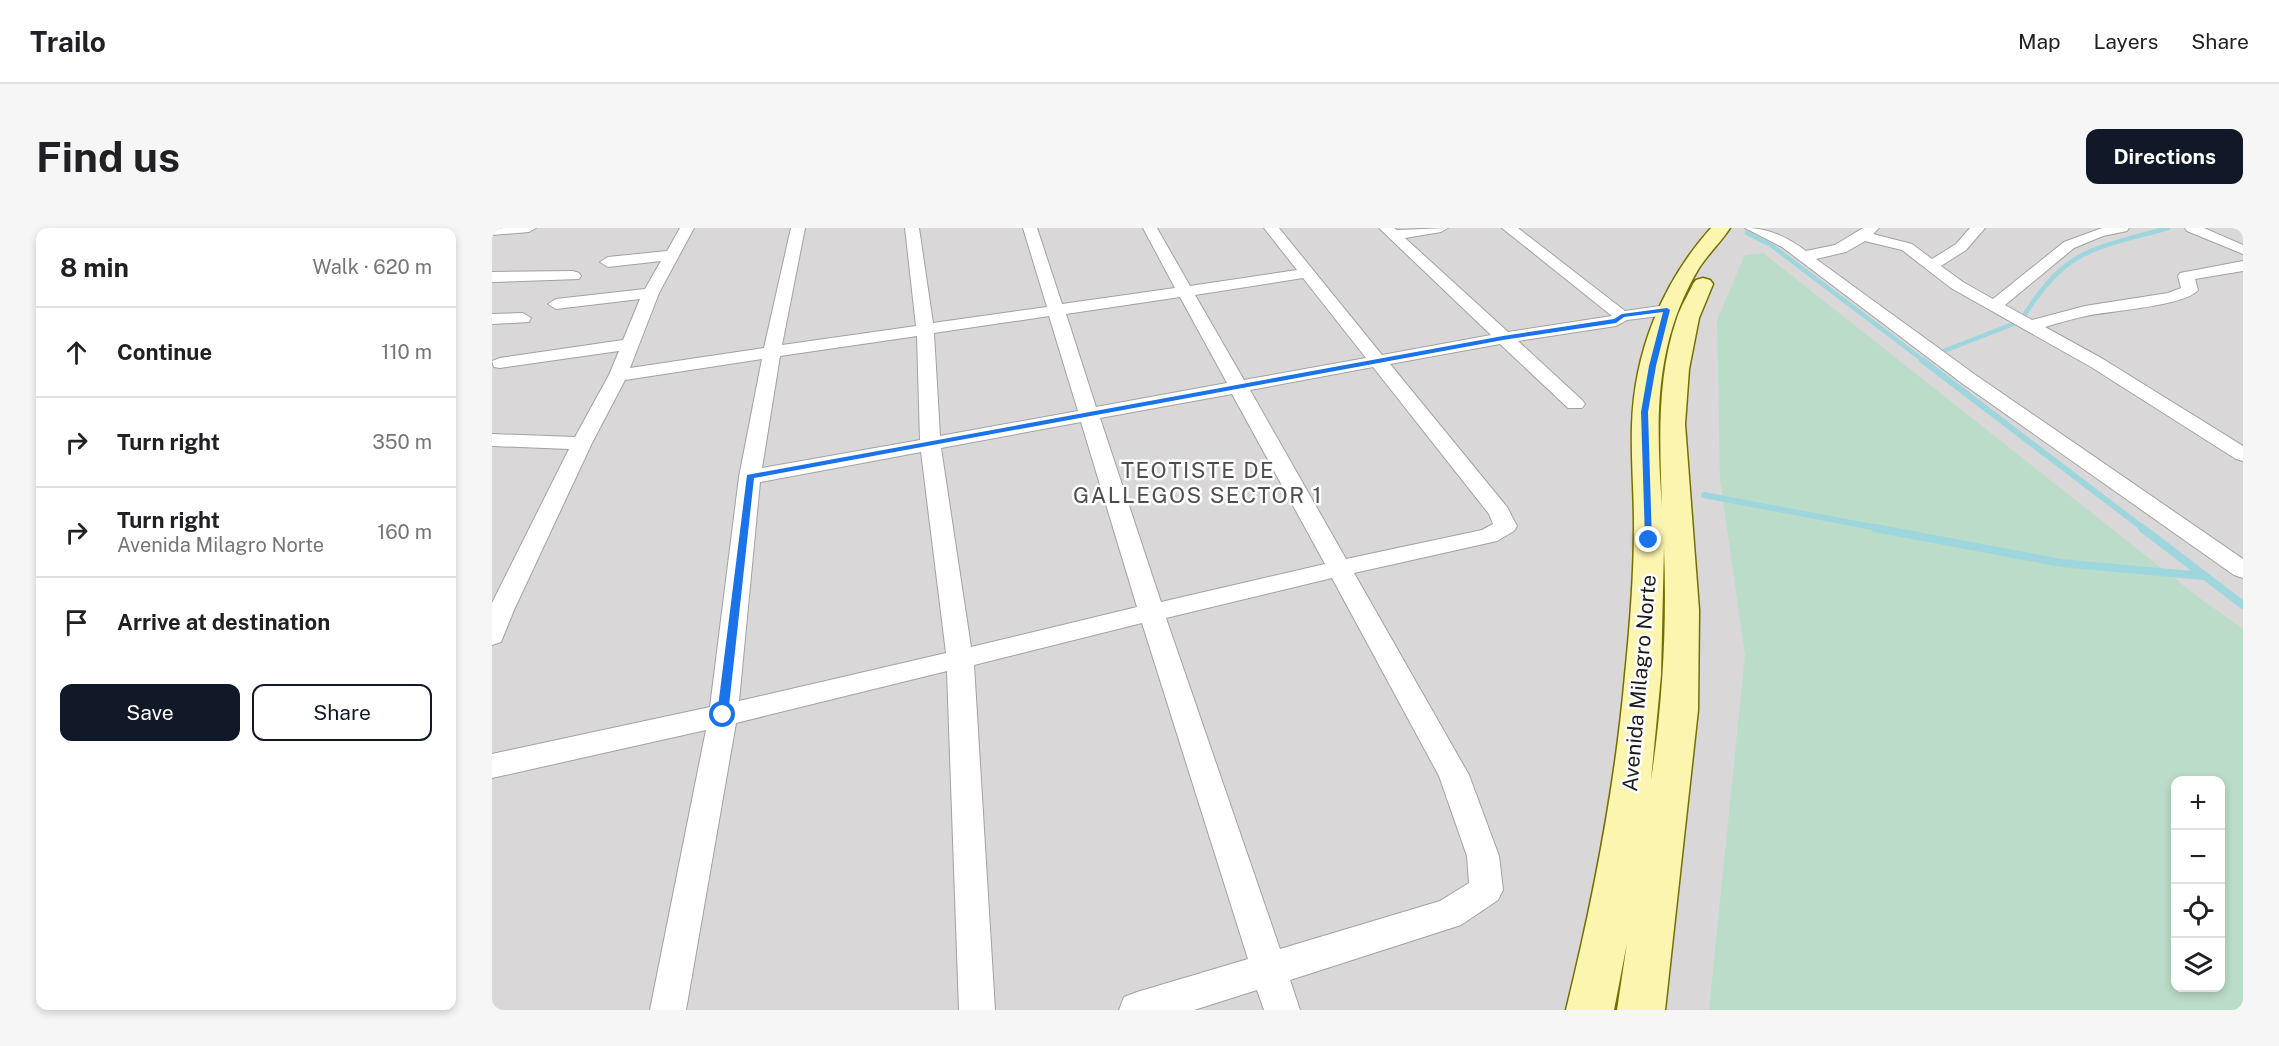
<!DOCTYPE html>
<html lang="en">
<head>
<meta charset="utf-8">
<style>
  :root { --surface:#fff; --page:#f6f6f6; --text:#202124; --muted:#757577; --line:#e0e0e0; --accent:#111827 }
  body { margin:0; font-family:"Public Sans",sans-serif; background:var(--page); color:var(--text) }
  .controls { position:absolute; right:18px; bottom:18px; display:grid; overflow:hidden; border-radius:12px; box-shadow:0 3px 9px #0003 }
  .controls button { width:54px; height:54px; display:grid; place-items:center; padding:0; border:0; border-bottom:2px solid var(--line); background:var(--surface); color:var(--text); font:30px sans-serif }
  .stop { position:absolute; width:18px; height:18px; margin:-14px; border:4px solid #1a73e8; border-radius:50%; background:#fff }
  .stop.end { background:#1a73e8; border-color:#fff; box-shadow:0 2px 6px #0008 }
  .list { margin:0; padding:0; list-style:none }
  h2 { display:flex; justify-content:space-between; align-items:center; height:78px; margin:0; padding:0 24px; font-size:26px }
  h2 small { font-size:20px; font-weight:400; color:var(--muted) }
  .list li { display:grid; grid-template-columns:39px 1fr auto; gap:18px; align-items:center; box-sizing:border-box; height:90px; padding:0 24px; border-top:2px solid var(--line) }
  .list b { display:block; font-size:22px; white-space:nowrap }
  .list p { margin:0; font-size:20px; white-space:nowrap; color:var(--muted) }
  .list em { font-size:20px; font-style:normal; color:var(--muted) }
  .actions { display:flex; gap:12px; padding:18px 24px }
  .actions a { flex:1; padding:14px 0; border:2px solid var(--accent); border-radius:12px; text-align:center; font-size:21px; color:var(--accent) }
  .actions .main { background:var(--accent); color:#fff }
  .icon { flex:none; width:33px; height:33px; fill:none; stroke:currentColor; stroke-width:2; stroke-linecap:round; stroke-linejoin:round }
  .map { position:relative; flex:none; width:1751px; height:782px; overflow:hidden; border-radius:12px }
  header { display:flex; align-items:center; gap:36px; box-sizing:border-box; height:84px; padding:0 30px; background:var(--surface); border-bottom:2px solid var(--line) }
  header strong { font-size:28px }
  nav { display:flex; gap:33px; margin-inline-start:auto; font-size:21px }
  .intro { display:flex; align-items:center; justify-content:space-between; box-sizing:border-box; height:144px; padding:0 36px }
  h1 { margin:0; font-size:42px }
  .button { padding:15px 27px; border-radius:12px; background:var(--accent); color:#fff; font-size:21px; font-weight:700 }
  main { display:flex; gap:36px; padding:0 36px }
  aside { flex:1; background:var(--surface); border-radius:12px; box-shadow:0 3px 9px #0003 }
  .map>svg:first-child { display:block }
  .residential { fill:#d9d7d8; fill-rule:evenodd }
  .wetland { fill:#bbdcc9; fill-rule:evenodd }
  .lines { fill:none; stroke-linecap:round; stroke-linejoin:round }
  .stream-far2 { stroke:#9dd7dd; stroke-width:4.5 }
  .stream-far1 { stroke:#9dd7dd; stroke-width:6 }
  .stream { stroke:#9dd7dd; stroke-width:8 }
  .street-casing { stroke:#a2a2a2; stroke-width:2 }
  .secondary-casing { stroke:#737001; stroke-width:3 }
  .street { fill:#fff; fill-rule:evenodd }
  .secondary { fill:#fcf5af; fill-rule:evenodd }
  .route { fill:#1a73e8 }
  .labels { text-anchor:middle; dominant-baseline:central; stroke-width:5; stroke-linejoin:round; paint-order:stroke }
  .street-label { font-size:21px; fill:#1b1b1b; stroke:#fff }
  .neighbourhood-label { font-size:22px; letter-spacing:1.5px; fill:#4e4e4e; stroke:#fff }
</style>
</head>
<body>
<header>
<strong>Trailo</strong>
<nav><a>Map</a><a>Layers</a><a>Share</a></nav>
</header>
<div class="intro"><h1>Find us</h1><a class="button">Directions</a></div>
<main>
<aside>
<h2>8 min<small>Walk · 620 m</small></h2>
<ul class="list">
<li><svg class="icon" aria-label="ahead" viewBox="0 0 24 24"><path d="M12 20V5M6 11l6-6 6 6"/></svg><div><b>Continue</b></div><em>110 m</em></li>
<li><svg class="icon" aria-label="right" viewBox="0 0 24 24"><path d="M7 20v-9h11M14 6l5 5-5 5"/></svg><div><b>Turn right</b></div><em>350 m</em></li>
<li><svg class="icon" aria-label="right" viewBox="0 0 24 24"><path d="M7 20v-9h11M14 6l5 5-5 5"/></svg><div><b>Turn right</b><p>Avenida Milagro Norte</p></div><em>160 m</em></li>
<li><svg class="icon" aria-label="arrive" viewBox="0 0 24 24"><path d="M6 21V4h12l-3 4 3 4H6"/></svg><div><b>Arrive at destination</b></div></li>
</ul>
<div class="actions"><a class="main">Save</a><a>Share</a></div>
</aside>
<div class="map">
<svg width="1751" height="782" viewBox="0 0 1751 782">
  <rect width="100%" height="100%" fill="#ede7df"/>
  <path class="residential" d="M0 0H1751V782H0ZM1684 552H1728V760H1684Z"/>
  <path class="wetland" d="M1271 25 1706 369 1751 401V782H1217L1253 427 1228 251 1225 92 1253 27ZM1684 552H1728V760H1684Z"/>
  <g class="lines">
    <path class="stream-far2" d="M1255 5 1279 17 1432 133
      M1530 91C1573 20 1601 21 1676 0
      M1449 124 1524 95"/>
    <path class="stream-far1" d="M1430 132 1652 301
      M1212 267 1391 301"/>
    <path class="stream" d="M1383 300 1569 335 1711 348
      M1650 300 1751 377"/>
    <defs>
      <path id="street" d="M0 0H44L37 4 0 7Z
        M188 0H202L167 65 138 140 272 120 299 0H313L290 117 424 98 413 0H427L441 95 555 79 531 0H545L570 76 683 60 651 0H665L698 58 805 42 772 0H787L890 127 999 107 887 0H902L905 2 956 0 949 4 913 10 1016 104 1120 88 1010 0H1026L1133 83 1175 77 1181 78 1183 82 1181 86 1175 87 1135 92 1124 98 1026 113 1090 172 1093 176 1090 180H1076L1008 116 898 136 1015 279 1025 298 1022 303 1005 313 862 345 977 547 1007 628 1011 662 1006 672 969 697 798 752 808 782H772L765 762 702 782H627L632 769 645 764 756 731 650 395 482 437 503 782H467L455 443 244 495 194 782H158L214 502 0 550V526L218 479 247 249 270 131 133 152 100 215 22 382 9 414 0 417V375L77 221 0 218V206L83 209 117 147 127 123 8 140 2 139 0 133 8 130 131 112 148 71 64 81 56 76 64 71 153 61 169 33 116 39 108 34 116 29 175 23ZM811 50 874 130 752 152 703 67ZM688 69 735 155 604 179 574 86ZM557 88 586 183 448 208 442 105ZM425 108 428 212 270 240 288 128ZM881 139 997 286 1001 296 990 302 854 331 758 162ZM740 166 833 336 669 374 608 190ZM589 194 645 379 479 419 449 220ZM429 224 454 425 247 473 268 254ZM840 350 947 548 975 628 977 655 948 673 788 721 674 390Z
        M1253 0C1277 0 1295 9 1314 23L1343 17 1371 0H1387L1381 6 1420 16 1440 31 1464 16 1478 0H1493L1474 22 1449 38 1471 54 1501 71 1572 14 1610 0H1637L1635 3 1611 8 1582 20 1513 77 1540 92 1593 78 1676 65 1689 60 1686 48 1688 45 1751 33V43L1703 51 1706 62C1694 78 1616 83 1594 88 1580 91 1566 95 1553 99L1611 131 1751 218V233L1744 231 1599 139 1459 60 1410 22 1373 13 1354 24 1324 31 1485 148 1751 331V350L1742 347 1471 156 1290 19Z
        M1693 0H1712L1751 17V26L1695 3Z
        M81 43 87 45 89 48 87 51 0 54V44Z
        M31 85 39 90 37 94 0 96V86Z"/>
      <path id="secondary" d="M1219 0H1238C1229 14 1216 26 1207 40 1161 117 1164 193 1170 279 1168 216 1164 151 1185 90 1189 78 1196 67 1201 56L1204 52 1211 50 1218 52 1221 56 1207 90 1197 141 1193 196 1207 382 1206 482 1173 782H1125L1135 715 1122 782H1074C1101 672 1123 560 1133 447 1138 398 1142 347 1142 298 1142 264 1139 231 1140 198 1142 124 1170 55 1219 0ZM1172 319C1175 398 1171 473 1159 552L1169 447Z"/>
    </defs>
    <use href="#street" class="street-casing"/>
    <use href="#secondary" class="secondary-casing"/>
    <use href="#street" class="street"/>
    <use href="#secondary" class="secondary"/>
  </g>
  <path class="route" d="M1175 80 1178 82 1164 138 1156 184 1160 314 1153 312 1149 184 1157 138 1171 84 1132 89 1124 95 1011 112 262 250 236 487 231 491 225 487 255 247 1011 108 1122 91 1130 86Z"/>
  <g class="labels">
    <g class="street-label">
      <text transform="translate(1147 455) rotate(-85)">Avenida Milagro Norte</text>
    </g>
    <g class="neighbourhood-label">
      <text x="706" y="242">TEOTISTE DE<tspan x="706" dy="25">GALLEGOS SECTOR 1</tspan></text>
    </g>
  </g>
</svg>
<div class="controls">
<button>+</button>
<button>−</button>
<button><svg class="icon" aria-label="locate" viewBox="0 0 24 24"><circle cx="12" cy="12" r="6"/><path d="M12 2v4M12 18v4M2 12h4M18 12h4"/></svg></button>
<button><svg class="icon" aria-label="layers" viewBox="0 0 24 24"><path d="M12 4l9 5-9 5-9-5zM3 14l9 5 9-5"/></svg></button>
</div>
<div class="stop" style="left:231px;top:487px"></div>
<div class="stop end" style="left:1157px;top:312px"></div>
</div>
</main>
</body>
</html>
